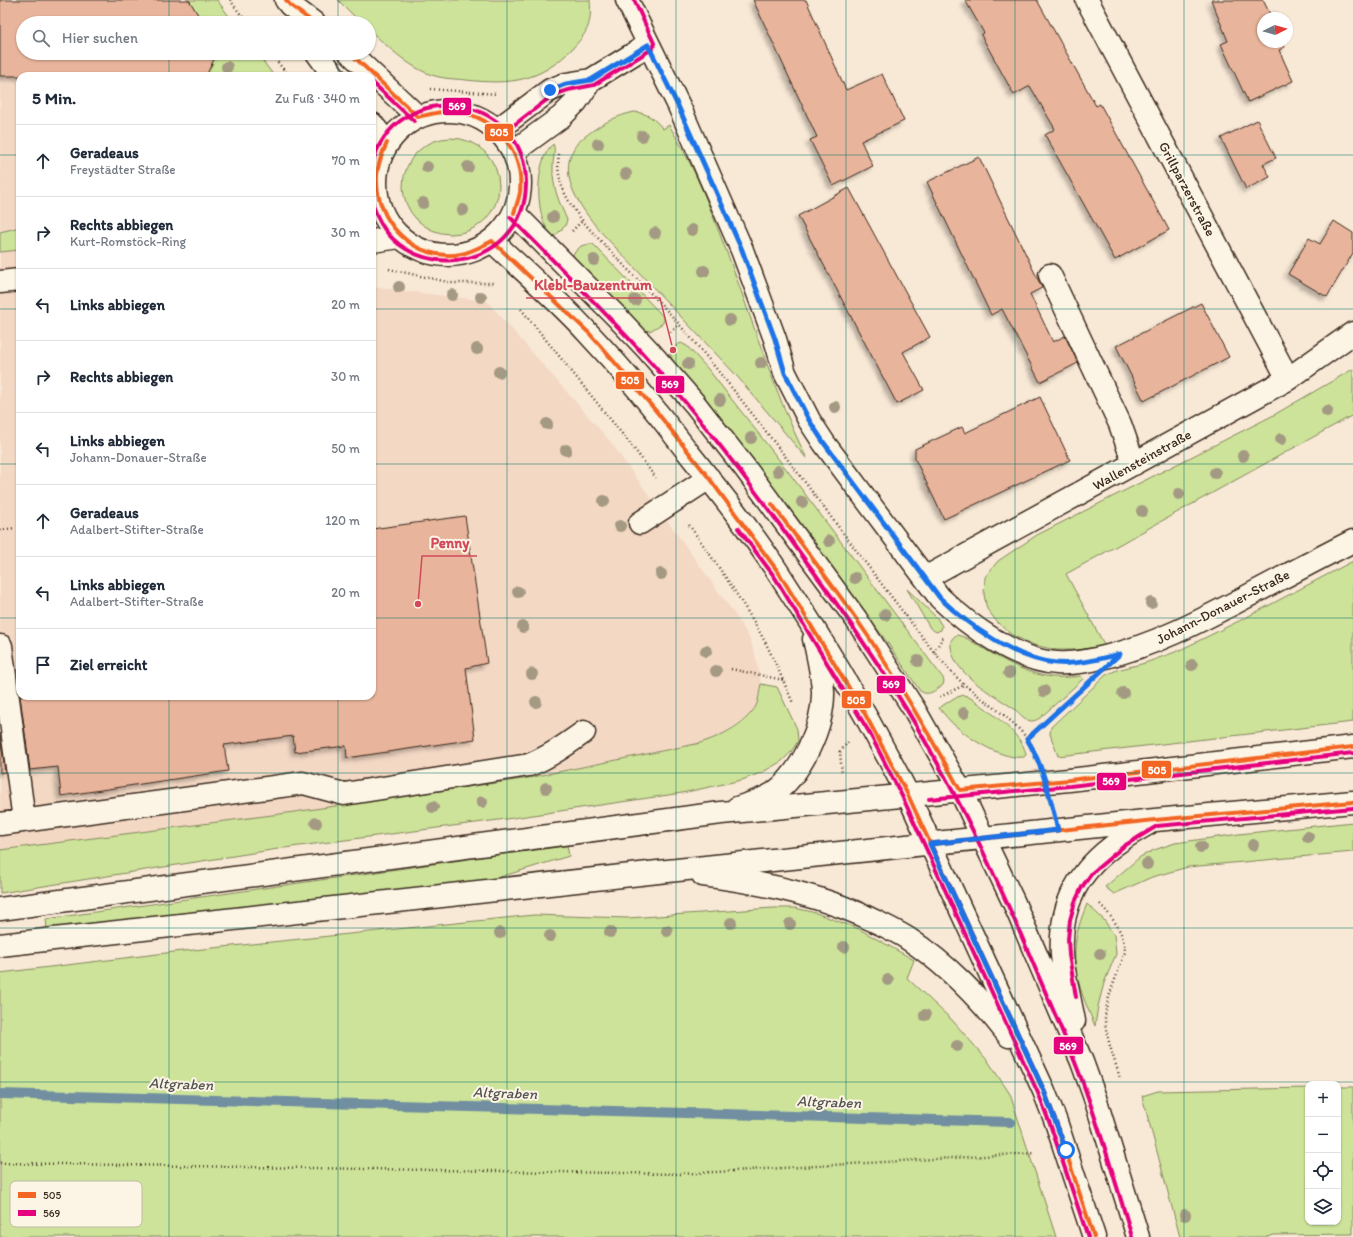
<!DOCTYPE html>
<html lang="de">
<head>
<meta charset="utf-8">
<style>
  :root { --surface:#fff; --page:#f2f2f3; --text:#1f2937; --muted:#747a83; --line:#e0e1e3 }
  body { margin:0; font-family:Itim,sans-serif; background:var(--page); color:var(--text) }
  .controls { position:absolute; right:12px; bottom:12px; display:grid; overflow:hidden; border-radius:8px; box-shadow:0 1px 3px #0004 }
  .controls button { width:36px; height:36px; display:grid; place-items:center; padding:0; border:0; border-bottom:1px solid var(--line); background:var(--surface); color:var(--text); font:20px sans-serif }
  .compass { position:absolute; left:1257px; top:12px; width:36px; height:36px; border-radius:50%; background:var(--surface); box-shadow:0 1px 3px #0004; rotate:85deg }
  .stop { position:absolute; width:12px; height:12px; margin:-9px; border:3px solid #1a73e8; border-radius:50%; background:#fff }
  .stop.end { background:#1a73e8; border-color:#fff; box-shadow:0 1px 4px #0008 }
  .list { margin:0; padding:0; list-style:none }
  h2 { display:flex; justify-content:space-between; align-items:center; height:52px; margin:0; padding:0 16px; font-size:17px }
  h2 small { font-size:13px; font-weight:400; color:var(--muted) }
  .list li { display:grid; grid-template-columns:26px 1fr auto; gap:12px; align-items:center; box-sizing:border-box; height:72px; padding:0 16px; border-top:1px solid var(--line) }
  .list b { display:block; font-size:15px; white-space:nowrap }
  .list p { margin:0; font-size:13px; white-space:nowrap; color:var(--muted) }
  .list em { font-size:13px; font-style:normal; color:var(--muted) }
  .icon { flex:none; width:22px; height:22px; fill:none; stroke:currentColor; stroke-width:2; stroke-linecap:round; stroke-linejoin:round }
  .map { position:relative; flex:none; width:1353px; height:1237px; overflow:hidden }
  .search { position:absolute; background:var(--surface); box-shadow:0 1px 3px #0004; left:16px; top:16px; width:360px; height:44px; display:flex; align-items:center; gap:10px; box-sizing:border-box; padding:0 14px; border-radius:22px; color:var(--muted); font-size:15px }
  .panel { position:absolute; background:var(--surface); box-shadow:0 1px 3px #0004; left:16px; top:72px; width:360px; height:628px; border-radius:12px }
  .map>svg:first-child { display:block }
  .built { fill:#f3d8c4 }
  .green { fill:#cce399; stroke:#84865c }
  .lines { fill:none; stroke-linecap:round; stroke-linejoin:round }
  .stream { stroke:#718fa0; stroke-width:10 }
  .building { fill:#e8b49b; stroke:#3b2a1e; filter:url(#shadow) }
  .minor-casing { stroke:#3b2a1e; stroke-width:25 }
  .major-casing { stroke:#3b2a1e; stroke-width:25 }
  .path { stroke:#3b2a1e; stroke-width:2.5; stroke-dasharray:1 3; stroke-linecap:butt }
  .minor { stroke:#fcf5e5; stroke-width:22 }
  .major { stroke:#fcf5e5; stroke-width:22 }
  .bus-1-casing { stroke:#fcf5e5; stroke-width:7 }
  .bus-2-casing { stroke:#fcf5e5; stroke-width:7 }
  .bus-1 { stroke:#f26522; stroke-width:4 }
  .bus-2 { stroke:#e5007d; stroke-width:4 }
  .tree { fill:#a49982 }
  .route { stroke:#1a73e8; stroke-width:5 }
  .grid { fill:none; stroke:#0f766e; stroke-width:1; stroke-opacity:0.55 }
  .labels { text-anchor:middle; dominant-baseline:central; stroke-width:4; stroke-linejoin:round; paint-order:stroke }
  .street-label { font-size:14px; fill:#3b2a1e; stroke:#fcf5e5 }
  .water-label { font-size:15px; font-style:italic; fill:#525454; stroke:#fcf5e5 }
  .key { fill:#fcf5e5; stroke:#c2b8a9; stroke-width:1 }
  .key-label { font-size:11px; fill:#3b2a1e }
  .leader { fill:none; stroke:#d1495b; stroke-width:1.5 }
  .callout-dot { fill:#d1495b; stroke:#fcf5e5; stroke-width:1.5 }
  .callout-label { font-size:15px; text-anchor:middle; font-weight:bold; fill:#d1495b; stroke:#fcf5e5; stroke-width:4; stroke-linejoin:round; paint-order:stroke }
  .line-badge { stroke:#fcf5e5; stroke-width:1.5 }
  .badge-label { font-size:11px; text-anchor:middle; font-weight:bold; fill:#fff }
</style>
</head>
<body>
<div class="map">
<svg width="1353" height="1237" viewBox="0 0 1353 1237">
  <defs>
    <filter id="shadow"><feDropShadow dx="-3.5" dy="3.5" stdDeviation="2" flood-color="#0004"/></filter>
  </defs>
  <rect width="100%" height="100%" fill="#f8e8d6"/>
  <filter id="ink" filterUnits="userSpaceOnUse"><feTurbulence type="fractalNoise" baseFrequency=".025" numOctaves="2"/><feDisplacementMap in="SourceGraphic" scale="8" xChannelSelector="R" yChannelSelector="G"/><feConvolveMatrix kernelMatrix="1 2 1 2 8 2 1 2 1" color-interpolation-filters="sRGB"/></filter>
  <g filter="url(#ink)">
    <path class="built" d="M0 0H217L234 23H23V53H257L274 76H20V696H372V287L487 301 609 440 736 616 749 637 755 654 761 684 756 705 749 715 726 732 711 740 696 744 523 779 280 814 0 850Z"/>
    <path class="green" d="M189 0H217L234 23H203Z
      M338 0H590C592 24 588 32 572 49 540 82 510 85 466 80 458 79 448 79 439 77 412 71 390 48 369 30V23H361Z
      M217 53H257L274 76H206Z
      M634 112C647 113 654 118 663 129L669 125C690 159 705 195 719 232 749 307 771 387 807 459L736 375 599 230C582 209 557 177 574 148 578 141 586 136 592 131 607 121 617 116 634 112Z
      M403 186a48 48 0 1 1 96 0a48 48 0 1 1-96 0Z
      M553 144C556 149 553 159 553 165 552 188 559 201 567 220L565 226 555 236H553C534 222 534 159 553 144Z
      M20 227V250L0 252V232Z
      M590 244H593L596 247 660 313 664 319 663 323 650 331 644 330 573 258V254L581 246Z
      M681 343 687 346 708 369 787 470 943 678 944 681 943 685C935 690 929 697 920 691L889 645 797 518 733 434 673 362 670 353 677 345Z
      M1353 369V415L1066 574 1105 646 1081 650H1056L1034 645 1012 635 997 622 987 609 984 595 985 577 998 561 1037 535 1272 416Z
      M1353 561V722L1058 756 1050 734 1051 727 1106 675 1117 670 1145 663 1178 651 1245 618Z
      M907 589 937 618 942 626 941 630 936 632 930 628Z
      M957 635 964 637C992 653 1021 674 1053 677 1062 678 1072 677 1081 676L1083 679 1040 718C1037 720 1034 721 1031 721 1024 720 1019 712 1013 708 993 694 954 675 951 647 950 641 952 637 957 635Z
      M761 684 777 687 797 729 798 741 791 752 782 761 763 772 742 780 682 793 506 819 284 848 0 893V850L280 814 523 779 696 744C716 739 745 725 756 706 759 700 759 691 761 684Z
      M964 695C975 698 1009 726 1016 736 1021 741 1025 748 1026 755L1024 757C1004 760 973 741 958 728 951 723 945 715 939 708L954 698Z
      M1353 822V852L1188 867 1152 877 1114 894 1105 887 1140 857 1154 850 1175 843 1239 834Z
      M567 845 569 856 487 881 47 930 46 919Z
      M1087 904 1104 920 1114 935 1115 943 1116 954 1104 983 1098 1006 1095 1026C1085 1002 1073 976 1075 949 1076 933 1081 918 1087 904Z
      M773 908H795L816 913 859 929 914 960 907 978 952 1020 988 1061 1010 1094 1056 1237H0V973L174 952 534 915 628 918Z
      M1338 1087H1353V1234L1273 1235 1267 1237H1180L1142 1096 1158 1091 1308 1088V1222H1338Z"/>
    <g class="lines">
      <path class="stream" d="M0 1094 1010 1122"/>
    </g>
    <path class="building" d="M0 0H189L203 23H23V53H217L206 76H0Z
      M753 0H806L846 90 882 74 904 121 861 141 873 166 833 186 810 140 817 137Z
      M965 0H1037L1096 106 1100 104 1169 230 1115 260 1045 135 1055 129 1030 86 1014 95 981 35 984 33Z
      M1211 0H1263L1272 18H1263V42H1283L1285 47 1279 50 1293 81 1248 102 1221 44 1228 41Z
      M1257 120 1276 158 1263 164 1270 177 1246 189 1221 138Z
      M979 157 1042 288 1030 294 1053 342 1065 336 1078 363 1040 382 1002 309 991 315 927 182Z
      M849 188 930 337 903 352 924 390 897 404 798 216Z
      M1334 221 1353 233V253L1327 297 1288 274 1309 238 1320 244Z
      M1201 303 1229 357 1144 401 1116 346Z
      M1040 397 1070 460 944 519 915 459V449L962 427 965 433Z
      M465 516 487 663 466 668 475 739 347 758 346 746 295 752 293 736 224 745 228 771 61 796 58 767 30 770 20 696H372V529Z
      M0 734 5 772 0 773Z"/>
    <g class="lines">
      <defs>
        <path id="minor" d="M286 0 290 5 314 23
          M627 0 679 106 742 250 775 339 785 373 809 420 824 443 940 598C968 625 1017 661 1057 663 1073 664 1089 661 1105 657 1155 645 1200 621 1246 597 1282 578 1317 559 1353 541
          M1087 0 1288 379
          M317 53 334 76
          M350 53 418 117
          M376 183a72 72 0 1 1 144 0a72 72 0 1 1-144 0Z
          M372 124 387 143
          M497 130 550 90 566 84 591 80 648 45
          M513 152 561 117 576 102 591 80
          M514 213 615 315 648 350 695 404 745 468 856 619 914 709 960 790
          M372 241 400 237
          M492 241C524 271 558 300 588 333 623 370 656 410 687 451 719 491 751 531 779 574 826 645 869 719 908 795
          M1050 275 1120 424 1134 464
          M0 282 20 280
          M640 523 709 478
          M925 578 1288 379 1353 333
          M1 646 24 820
          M737 808C749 804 763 800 774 793 802 773 824 725 823 691 822 673 818 656 814 639
          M0 824 303 783 344 794 529 765C549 757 566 745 584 732"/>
        <path id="major" d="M960 790 1014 903 1082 1062 1095 1098 1138 1237
          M908 795 1044 1091 1056 1122 1094 1237
          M703 875C765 883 827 896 883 925 891 929 899 933 907 938 948 965 979 997 1009 1036
          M0 909 721 813 1069 780 1353 747
          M0 945 658 872 1155 820 1353 802
          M1074 1021C1070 999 1064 977 1062 955 1059 904 1079 869 1120 841 1129 834 1139 829 1149 823"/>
      </defs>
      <use href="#minor" class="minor-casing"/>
      <use href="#major" class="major-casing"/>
      <path class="path" d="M230 0 247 23
        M270 53 289 76
        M430 89 497 94
        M559 154C552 196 589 228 615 256 633 275 653 295 671 315 716 366 757 420 798 473 843 533 888 593 934 652 944 663 954 676 966 686 990 706 1023 724 1036 754
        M572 231 582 221
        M389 269 452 283H495
        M521 309 632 446 656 478
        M670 332 679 325
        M689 525C712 557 735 590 755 624 770 649 781 676 793 703
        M0 530 15 528
        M934 652 943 637
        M731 669 783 680
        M940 697 964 685
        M1027 739 1078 692
        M839 751 840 752 842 774
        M840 752 848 742
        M1100 904C1113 918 1124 932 1125 952 1119 972 1106 997 1105 1018 1105 1035 1115 1061 1120 1078
        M0 1163 681 1174 1035 1153"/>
      <use href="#minor" class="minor"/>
      <use href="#major" class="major"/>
      <defs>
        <path id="bus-1" d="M286 0 290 5 314 23
          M350 53 418 117
          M418 117C431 114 444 110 457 112 497 117 524 153 520 192 519 199 516 206 514 213
          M387 143C382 153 378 164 377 175 374 221 415 263 461 254 472 252 482 246 492 241
          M492 241 589 333 617 365 656 411 709 478 779 573 865 714 908 795 1044 1091 1056 1122 1094 1237
          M772 504C805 549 839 593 870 639 902 688 932 739 960 790
          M960 790 1069 780 1353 747
          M930 844 1155 820 1353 802"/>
        <path id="bus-2" d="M372 82 414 121
          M501 135 553 95 568 90 594 85 652 49 654 46V43L634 0
          M372 165C394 76 526 91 526 183 526 275 394 290 372 201
          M510 217C561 269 614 320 662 375 712 432 758 494 803 557 850 621 895 686 933 755 971 822 1003 892 1033 963 1050 1004 1069 1044 1084 1086 1102 1136 1117 1186 1132 1237
          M738 528 774 576 869 732 903 798 1038 1093 1050 1124 1088 1237
          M929 799 1070 786 1353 753
          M1076 997 1069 955 1068 939 1070 920 1075 902 1082 887 1092 873 1124 846 1157 826 1353 808"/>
      </defs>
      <use href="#bus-1" class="bus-1-casing"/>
      <use href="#bus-2" class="bus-2-casing"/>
      <use href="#bus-1" class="bus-1"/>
      <use href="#bus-2" class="bus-2"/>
    </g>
    <g class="tree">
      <circle cx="227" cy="67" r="6"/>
      <circle cx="642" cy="136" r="6"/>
      <circle cx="598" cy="144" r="6"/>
      <circle cx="427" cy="167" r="6"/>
      <circle cx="468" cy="167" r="6"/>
      <circle cx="626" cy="174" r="6"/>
      <circle cx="423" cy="203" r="6"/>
      <circle cx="463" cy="210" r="6"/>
      <circle cx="553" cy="217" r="6"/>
      <circle cx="692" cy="230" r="6"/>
      <circle cx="655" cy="233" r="6"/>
      <circle cx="594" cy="260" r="6"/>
      <circle cx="704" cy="271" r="6"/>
      <circle cx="399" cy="287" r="6"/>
      <circle cx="452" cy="295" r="6"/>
      <circle cx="481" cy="297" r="6"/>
      <circle cx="635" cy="300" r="6"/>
      <circle cx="730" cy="320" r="6"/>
      <circle cx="477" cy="349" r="6"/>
      <circle cx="761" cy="363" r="6"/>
      <circle cx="688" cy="364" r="6"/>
      <circle cx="499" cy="372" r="6"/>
      <circle cx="720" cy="400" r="6"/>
      <circle cx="835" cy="407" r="6"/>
      <circle cx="1327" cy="411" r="6"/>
      <circle cx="547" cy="424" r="6"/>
      <circle cx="751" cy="438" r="6"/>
      <circle cx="1281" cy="439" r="6"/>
      <circle cx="566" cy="450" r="6"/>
      <circle cx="1243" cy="456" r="6"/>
      <circle cx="778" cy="471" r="6"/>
      <circle cx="1215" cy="473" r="6"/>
      <circle cx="1179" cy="494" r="6"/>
      <circle cx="604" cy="501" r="6"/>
      <circle cx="802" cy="502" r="6"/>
      <circle cx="1142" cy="511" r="6"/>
      <circle cx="620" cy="526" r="6"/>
      <circle cx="829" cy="541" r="6"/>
      <circle cx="661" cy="574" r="6"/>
      <circle cx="855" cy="578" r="6"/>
      <circle cx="518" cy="592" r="6"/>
      <circle cx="1151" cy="603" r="6"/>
      <circle cx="885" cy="615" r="6"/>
      <circle cx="523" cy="627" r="6"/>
      <circle cx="706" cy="651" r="6"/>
      <circle cx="918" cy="661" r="6"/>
      <circle cx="1192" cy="665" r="6"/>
      <circle cx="716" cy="671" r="6"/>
      <circle cx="1009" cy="673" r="6"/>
      <circle cx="532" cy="674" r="6"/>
      <circle cx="1044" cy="691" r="6"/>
      <circle cx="1123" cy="693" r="6"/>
      <circle cx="536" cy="702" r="6"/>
      <circle cx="964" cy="713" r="6"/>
      <circle cx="546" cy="788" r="6"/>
      <circle cx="482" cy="802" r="6"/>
      <circle cx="433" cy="807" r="6"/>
      <circle cx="316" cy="823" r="6"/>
      <circle cx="1308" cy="837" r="6"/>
      <circle cx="1253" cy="845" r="6"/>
      <circle cx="1201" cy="847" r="6"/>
      <circle cx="1147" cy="864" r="6"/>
      <circle cx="731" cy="923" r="6"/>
      <circle cx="790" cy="924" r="6"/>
      <circle cx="667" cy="931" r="6"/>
      <circle cx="610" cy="932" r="6"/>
      <circle cx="500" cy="933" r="6"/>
      <circle cx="550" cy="936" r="6"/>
      <circle cx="844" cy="947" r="6"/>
      <circle cx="1100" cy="954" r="6"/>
      <circle cx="888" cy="980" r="6"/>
      <circle cx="925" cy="1015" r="6"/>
      <circle cx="957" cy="1046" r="6"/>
      <circle cx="1185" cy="1215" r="6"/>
    </g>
  </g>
  <g class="lines" filter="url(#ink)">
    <path class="route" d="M550 90 566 84 591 80 648 45 678 106 742 250 775 339 785 373 809 420 824 443 940 598C968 625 1016 660 1056 663 1077 665 1099 659 1120 654L1027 739C1044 767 1050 799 1058 830L930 844 1044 1091 1066 1150"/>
  </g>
  <path class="grid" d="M169 0V23M338 0V23M507 0V1237M676 0V1237M846 0V1237M1015 0V1237M1184 0V1237M169 53V76M338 53V76M0 155H20M372 155H1353M0 309H20M372 309H1353M0 464H20M372 464H1353M0 618H20M372 618H1353M169 696V1237M338 696V1237M0 773H1353M0 928H1353M0 1082H1353"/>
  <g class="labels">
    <g class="street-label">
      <text transform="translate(1187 189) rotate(62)">Grillparzerstraße</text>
      <text transform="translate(1142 460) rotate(-29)">Wallensteinstraße</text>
      <text transform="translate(1223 607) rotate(-27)">Johann-Donauer-Straße</text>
    </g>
    <g class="water-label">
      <text transform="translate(181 1084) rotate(2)">Altgraben</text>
      <text transform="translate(505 1093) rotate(2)">Altgraben</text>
      <text transform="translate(829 1102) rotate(2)">Altgraben</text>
    </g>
  </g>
  <rect x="10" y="1181" width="132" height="46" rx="6" class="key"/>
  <rect x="18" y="1192" width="18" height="6" fill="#f26522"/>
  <rect x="18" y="1210" width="18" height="6" fill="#e5007d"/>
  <g class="key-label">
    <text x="43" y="1199">505</text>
    <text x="43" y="1217">569</text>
  </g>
  <path class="leader" d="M673 350L660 298H526M418 604L422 556H477"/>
  <g class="callout-dot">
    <circle cx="673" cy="350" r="4"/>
    <circle cx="418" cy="604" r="4"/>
  </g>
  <g class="callout-label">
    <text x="593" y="290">Klebl-Bauzentrum</text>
    <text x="450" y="548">Penny</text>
  </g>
  <g class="line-badge">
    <rect x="442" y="97" width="30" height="19" rx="4" fill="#e5007d"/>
    <rect x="484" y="123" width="30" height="19" rx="4" fill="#f26522"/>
    <rect x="615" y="371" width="30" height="19" rx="4" fill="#f26522"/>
    <rect x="655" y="375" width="30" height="19" rx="4" fill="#e5007d"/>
    <rect x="876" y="675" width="30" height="19" rx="4" fill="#e5007d"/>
    <rect x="841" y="690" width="31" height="19" rx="4" fill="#f26522"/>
    <rect x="1141" y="760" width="31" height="19" rx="4" fill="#f26522"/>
    <rect x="1096" y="772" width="31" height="19" rx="4" fill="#e5007d"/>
    <rect x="1053" y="1036" width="31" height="19" rx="4" fill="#e5007d"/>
  </g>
  <g class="badge-label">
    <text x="457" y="110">569</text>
    <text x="499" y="136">505</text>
    <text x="630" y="384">505</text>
    <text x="670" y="388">569</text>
    <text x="891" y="688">569</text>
    <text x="856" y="704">505</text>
    <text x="1157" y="774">505</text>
    <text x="1111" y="785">569</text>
    <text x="1068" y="1050">569</text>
  </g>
</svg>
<div class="controls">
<button>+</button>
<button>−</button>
<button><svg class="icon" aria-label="locate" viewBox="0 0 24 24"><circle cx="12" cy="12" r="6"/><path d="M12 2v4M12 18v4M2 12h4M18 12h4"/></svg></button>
<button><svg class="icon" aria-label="layers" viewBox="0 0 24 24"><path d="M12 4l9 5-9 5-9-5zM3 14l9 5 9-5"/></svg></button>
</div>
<svg class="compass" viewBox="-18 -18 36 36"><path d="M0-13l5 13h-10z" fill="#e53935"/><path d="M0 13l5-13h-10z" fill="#747a83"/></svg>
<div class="stop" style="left:1066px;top:1150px"></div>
<div class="stop end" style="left:550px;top:90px"></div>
<div class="search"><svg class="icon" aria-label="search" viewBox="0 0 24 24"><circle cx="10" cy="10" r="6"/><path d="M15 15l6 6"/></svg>Hier suchen</div>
<section class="panel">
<h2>5 Min.<small>Zu Fuß · 340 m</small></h2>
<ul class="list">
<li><svg class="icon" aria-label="ahead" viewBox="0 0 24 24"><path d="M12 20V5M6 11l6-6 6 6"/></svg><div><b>Geradeaus</b><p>Freystädter Straße</p></div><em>70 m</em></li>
<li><svg class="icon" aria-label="right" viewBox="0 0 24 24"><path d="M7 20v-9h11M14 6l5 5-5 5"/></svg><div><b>Rechts abbiegen</b><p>Kurt-Romstöck-Ring</p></div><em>30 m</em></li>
<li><svg class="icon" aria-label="left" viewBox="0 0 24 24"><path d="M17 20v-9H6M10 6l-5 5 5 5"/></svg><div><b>Links abbiegen</b></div><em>20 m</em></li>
<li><svg class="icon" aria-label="right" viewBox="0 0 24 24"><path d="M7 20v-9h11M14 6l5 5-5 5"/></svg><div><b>Rechts abbiegen</b></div><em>30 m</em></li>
<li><svg class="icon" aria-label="left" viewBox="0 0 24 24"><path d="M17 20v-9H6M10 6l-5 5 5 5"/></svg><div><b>Links abbiegen</b><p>Johann-Donauer-Straße</p></div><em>50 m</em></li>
<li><svg class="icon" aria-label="ahead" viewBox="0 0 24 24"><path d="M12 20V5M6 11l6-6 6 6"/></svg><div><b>Geradeaus</b><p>Adalbert-Stifter-Straße</p></div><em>120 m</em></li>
<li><svg class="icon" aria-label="left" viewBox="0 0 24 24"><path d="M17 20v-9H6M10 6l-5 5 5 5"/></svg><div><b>Links abbiegen</b><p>Adalbert-Stifter-Straße</p></div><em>20 m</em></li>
<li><svg class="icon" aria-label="arrive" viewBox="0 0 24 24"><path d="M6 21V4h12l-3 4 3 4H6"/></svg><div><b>Ziel erreicht</b></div></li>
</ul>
</section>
</div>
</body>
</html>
